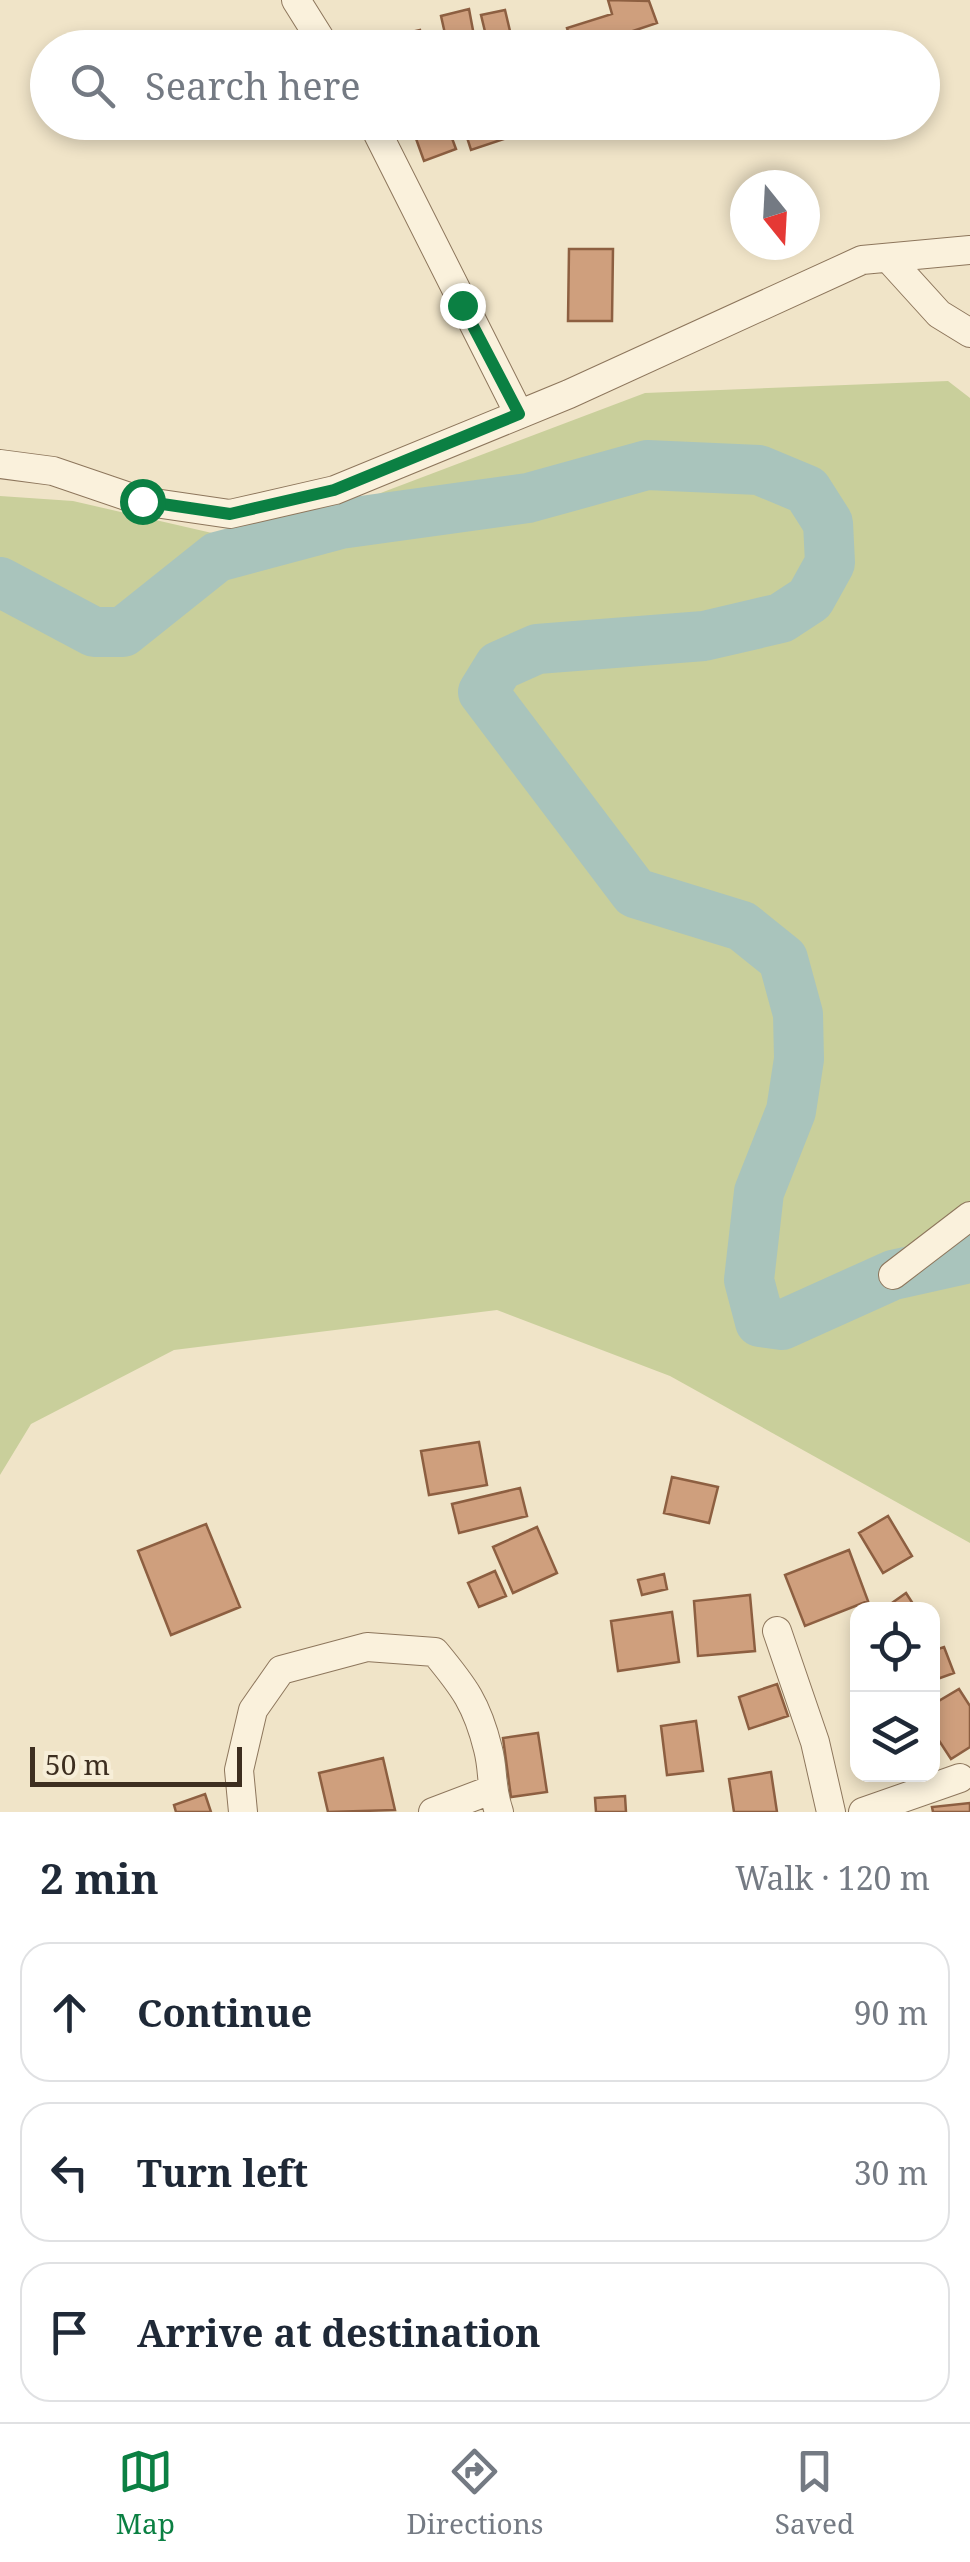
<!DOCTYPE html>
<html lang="en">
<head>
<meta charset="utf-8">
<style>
  :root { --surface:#fff; --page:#f2f2f3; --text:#1f2937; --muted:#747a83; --line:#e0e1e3; --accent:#0b8043 }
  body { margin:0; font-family:"Noto Serif",serif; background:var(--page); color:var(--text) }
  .controls { position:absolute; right:30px; bottom:30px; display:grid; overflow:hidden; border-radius:20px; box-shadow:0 5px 15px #0003 }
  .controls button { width:90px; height:90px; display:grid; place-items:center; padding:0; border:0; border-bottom:2px solid var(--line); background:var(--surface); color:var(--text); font:50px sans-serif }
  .compass { position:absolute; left:730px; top:170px; width:90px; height:90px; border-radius:50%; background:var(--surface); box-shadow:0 5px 15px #0003; rotate:162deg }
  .scale { position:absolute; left:30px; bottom:25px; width:212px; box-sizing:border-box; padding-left:10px; border:5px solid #3d2e20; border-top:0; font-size:28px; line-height:35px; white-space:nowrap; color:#3d2e20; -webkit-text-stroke:8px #f7eed8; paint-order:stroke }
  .stop { position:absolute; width:30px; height:30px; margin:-22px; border:8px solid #0b8043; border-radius:50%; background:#fff }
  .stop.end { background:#0b8043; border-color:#fff; box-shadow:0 2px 10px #0008 }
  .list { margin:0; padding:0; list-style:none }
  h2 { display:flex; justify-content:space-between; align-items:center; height:130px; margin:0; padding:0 40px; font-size:42px }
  h2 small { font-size:32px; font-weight:400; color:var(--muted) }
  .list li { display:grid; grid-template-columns:65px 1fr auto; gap:30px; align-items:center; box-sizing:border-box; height:140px; margin:0 20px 20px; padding:0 20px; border:2px solid var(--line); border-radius:30px }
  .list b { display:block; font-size:38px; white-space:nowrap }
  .list em { font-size:32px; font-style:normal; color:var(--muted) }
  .icon { flex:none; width:55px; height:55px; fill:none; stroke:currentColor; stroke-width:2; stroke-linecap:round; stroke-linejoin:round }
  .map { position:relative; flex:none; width:970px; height:1812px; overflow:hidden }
  .search { position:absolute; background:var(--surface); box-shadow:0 5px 15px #0003; left:30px; right:30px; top:30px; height:110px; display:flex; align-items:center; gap:25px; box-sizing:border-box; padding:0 35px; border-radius:55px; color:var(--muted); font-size:38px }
  .sheet { height:610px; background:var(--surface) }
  nav { display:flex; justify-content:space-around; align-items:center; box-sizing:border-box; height:140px; border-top:2px solid var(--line); background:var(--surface); font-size:28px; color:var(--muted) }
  nav a { display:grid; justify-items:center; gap:5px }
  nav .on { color:var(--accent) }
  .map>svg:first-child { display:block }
  .green { fill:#c9cf9b }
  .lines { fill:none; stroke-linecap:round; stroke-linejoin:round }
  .river { stroke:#a9c4bc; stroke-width:50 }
  .building { fill:#cf9f7d; stroke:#8d5f41; stroke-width:2.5 }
  .street-casing { stroke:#8d765c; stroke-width:30 }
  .street { stroke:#faf1dc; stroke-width:28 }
  .route { stroke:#0b8043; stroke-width:12 }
</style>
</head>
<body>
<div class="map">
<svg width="970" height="1812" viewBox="0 0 970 1812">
  <rect width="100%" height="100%" fill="#f0e4c8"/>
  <path class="green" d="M948 381 970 398V1543L670 1376 497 1310 174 1350 31 1424 0 1475V496L73 501 212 533 378 494 645 393Z"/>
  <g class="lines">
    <path class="river" d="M0 582 94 632H123L217 557 340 524 528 498 647 465 759 470 807 490 828 523 830 563 810 599 781 618 704 636 537 649 499 666 483 692 635 893 742 926 783 959 798 1014 799 1059 791 1111 759 1192 749 1280 760 1322 782 1325 893 1275 970 1258"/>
  </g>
  <path class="building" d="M608 0 649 1 657 23 582 48H573L567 28 612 14Z
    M469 9 475 41 448 47 441 16Z
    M505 10 514 48H489L481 15Z
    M420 30 424 48H360L359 44Z
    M410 122H446L456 149 424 161Z
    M462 122H502L507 138 471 150Z
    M511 122H550L551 124 514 134Z
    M569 249H613L612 321H568Z
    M479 1442 487 1485 429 1495 421 1451Z
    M672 1477 718 1487 709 1523 664 1513Z
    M520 1488 527 1516 459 1533 452 1504Z
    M888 1516 912 1556 883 1573 859 1533Z
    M206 1524 240 1607 171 1635 138 1551Z
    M537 1527 557 1573 513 1593 493 1547Z
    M849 1550 868 1601 805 1626 785 1575Z
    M495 1571 506 1596 479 1607 468 1583Z
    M664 1574 667 1589 642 1595 638 1580Z
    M906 1593 917 1610H882Z
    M750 1595 755 1651 698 1656 694 1601Z
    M672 1612 679 1662 618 1671 611 1621Z
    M944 1647 954 1673 932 1681V1651Z
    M777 1684 788 1716 749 1729 739 1697Z
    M959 1689 970 1706V1747L951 1759 932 1730V1705Z
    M696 1721 703 1771 667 1775 661 1726Z
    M538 1733 547 1792 511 1797 503 1738Z
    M383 1758 395 1810 328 1812 319 1773Z
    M771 1772 777 1812H734L729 1779Z
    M205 1794 211 1812H176L174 1805Z
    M625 1796 626 1812H596L595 1798Z
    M970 1803V1812H933L932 1807Z"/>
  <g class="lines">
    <defs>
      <path id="street" d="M296 0 326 48
        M372 122 519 414
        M890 260 939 314 970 333
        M0 464 53 471 141 501 230 514 335 490 569 394 862 260 970 250
        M893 1275 970 1216
        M777 1631 815 1742 831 1812
        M243 1812 239 1770 253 1710 281 1670 367 1647 435 1652C464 1687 477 1704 488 1749 494 1772 490 1786 499 1812
        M433 1812 491 1790
        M863 1812 960 1778"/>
    </defs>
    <use href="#street" class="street-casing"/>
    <use href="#street" class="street"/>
  </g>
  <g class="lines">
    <path class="route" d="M142 501 230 514 334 490 519 414 462 305"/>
  </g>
</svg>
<div class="controls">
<button><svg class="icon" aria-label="locate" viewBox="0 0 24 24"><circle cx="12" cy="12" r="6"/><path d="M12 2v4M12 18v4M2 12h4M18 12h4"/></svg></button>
<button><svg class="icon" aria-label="layers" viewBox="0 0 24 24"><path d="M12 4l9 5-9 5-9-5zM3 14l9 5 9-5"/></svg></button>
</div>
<svg class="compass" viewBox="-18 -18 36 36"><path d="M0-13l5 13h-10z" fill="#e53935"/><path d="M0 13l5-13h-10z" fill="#747a83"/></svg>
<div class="scale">50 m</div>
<div class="stop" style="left:142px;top:501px"></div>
<div class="stop end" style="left:462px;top:305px"></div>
<div class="search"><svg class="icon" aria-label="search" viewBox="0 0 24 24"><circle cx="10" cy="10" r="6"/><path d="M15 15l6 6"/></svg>Search here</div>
</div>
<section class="sheet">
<h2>2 min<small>Walk · 120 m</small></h2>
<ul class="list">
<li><svg class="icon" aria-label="ahead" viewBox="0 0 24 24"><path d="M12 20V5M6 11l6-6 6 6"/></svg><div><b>Continue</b></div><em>90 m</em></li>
<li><svg class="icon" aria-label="left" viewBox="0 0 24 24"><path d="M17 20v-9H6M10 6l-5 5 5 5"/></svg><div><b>Turn left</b></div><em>30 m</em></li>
<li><svg class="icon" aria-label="arrive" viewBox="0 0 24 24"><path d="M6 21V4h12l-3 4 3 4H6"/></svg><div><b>Arrive at destination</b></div></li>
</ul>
</section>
<nav>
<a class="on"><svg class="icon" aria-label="map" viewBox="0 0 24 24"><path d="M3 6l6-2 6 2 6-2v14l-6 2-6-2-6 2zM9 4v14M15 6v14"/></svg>Map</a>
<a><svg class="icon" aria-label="directions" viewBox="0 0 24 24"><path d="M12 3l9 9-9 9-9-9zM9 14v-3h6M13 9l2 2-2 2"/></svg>Directions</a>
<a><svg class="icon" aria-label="saved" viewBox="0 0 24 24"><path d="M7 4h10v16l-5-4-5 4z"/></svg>Saved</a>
</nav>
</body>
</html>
